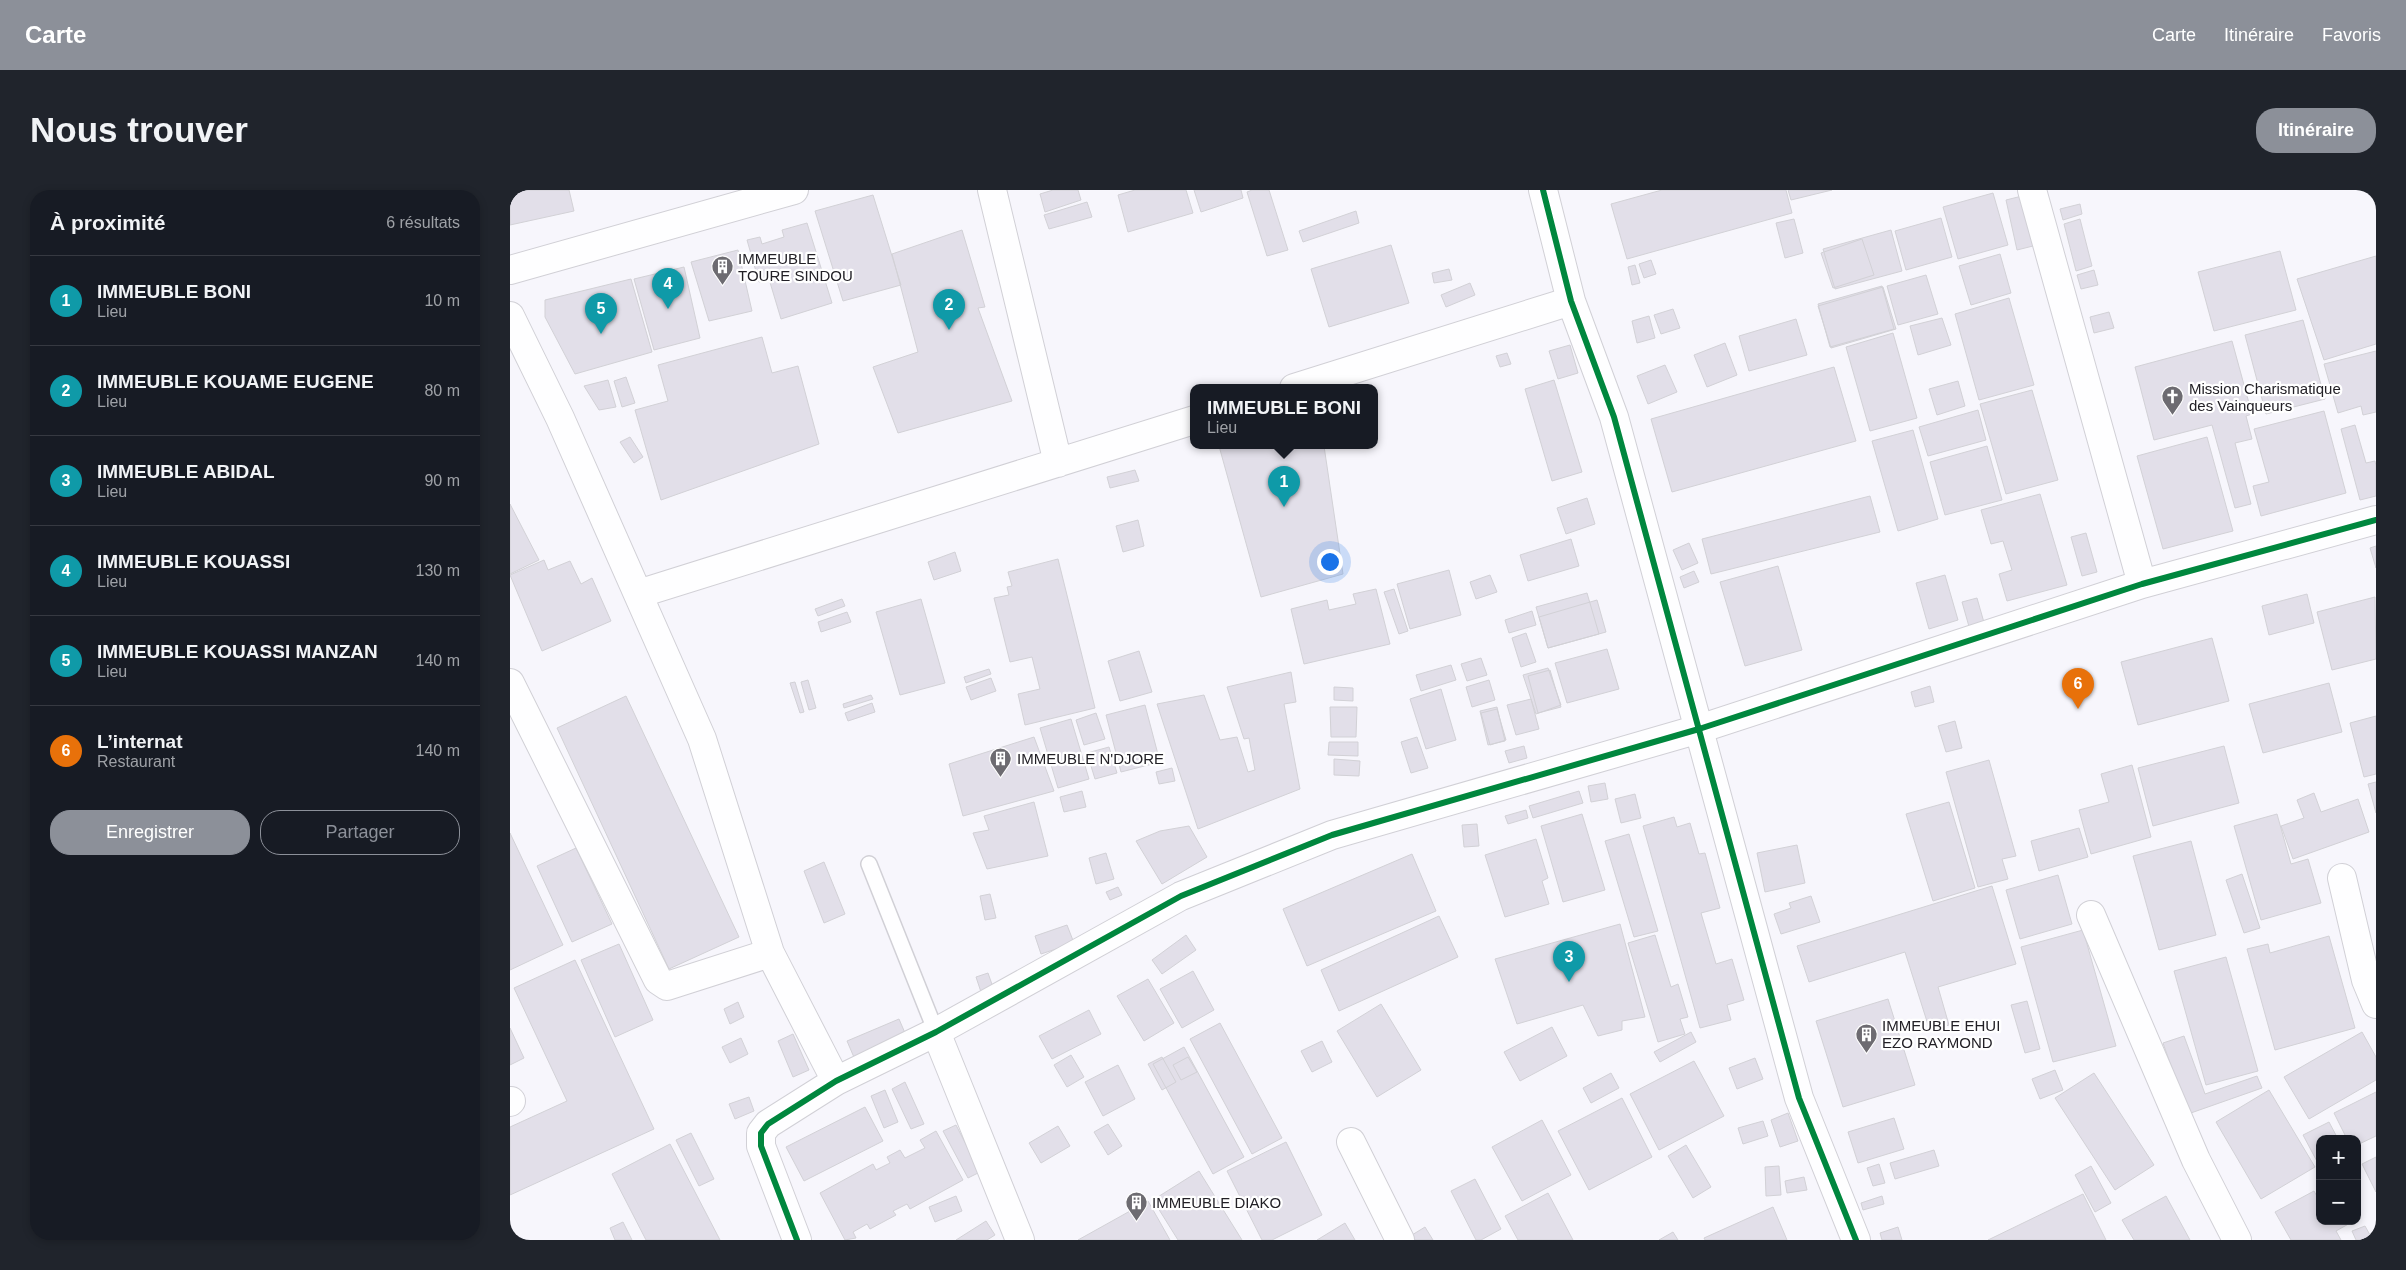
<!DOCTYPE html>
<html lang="fr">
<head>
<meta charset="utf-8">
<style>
  :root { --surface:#171b24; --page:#20242c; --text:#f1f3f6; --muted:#9ea1a6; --line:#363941; --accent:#8c9099 }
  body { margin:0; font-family:Helvetica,sans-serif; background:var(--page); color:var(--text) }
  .controls { position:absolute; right:15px; bottom:15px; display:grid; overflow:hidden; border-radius:10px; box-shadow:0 2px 8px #0003 }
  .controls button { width:45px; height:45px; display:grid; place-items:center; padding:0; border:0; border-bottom:1px solid var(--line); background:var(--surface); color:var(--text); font:25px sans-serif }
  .you { position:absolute; left:819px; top:371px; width:18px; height:18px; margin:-12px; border:4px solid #fff; border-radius:50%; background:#1a73e8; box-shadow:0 0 0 8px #1a73e833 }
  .badge { display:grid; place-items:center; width:32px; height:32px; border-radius:50%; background:var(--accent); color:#fff; font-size:16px; font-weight:700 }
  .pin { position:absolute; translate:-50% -41px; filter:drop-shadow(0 1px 2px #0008) }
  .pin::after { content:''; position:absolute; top:26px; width:18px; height:15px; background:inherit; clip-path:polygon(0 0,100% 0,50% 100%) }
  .popup { position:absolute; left:680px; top:194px; width:188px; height:65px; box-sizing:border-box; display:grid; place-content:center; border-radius:10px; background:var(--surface); filter:drop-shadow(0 1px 4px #0005); font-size:16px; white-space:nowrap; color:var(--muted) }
  .popup b { font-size:19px; color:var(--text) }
  .popup::after { content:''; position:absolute; left:50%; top:100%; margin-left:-10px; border:10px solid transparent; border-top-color:var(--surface) }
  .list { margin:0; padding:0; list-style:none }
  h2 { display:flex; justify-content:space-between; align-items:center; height:65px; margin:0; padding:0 20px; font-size:21px }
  h2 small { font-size:16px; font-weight:400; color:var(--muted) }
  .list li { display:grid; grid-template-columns:32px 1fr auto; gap:15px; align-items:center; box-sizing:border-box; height:90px; padding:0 20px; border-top:1px solid var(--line) }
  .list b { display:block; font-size:19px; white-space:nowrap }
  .list p { margin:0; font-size:16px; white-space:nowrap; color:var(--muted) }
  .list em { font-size:16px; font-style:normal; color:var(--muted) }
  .actions { display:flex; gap:10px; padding:15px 20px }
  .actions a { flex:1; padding:11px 0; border:1px solid var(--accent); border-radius:20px; text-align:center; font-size:18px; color:var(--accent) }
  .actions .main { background:var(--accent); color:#fff }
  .map { position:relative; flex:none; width:1866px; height:1050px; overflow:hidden; border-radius:20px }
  header { display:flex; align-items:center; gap:30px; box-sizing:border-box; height:70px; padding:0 25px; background:var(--accent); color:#fff }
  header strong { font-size:24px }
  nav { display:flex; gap:28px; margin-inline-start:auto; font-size:18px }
  .intro { display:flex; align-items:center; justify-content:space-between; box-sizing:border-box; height:120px; padding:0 30px }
  h1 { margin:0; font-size:35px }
  .button { padding:12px 22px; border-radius:20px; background:var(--accent); color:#fff; font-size:18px; font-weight:700 }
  main { display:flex; gap:30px; padding:0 30px }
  aside { flex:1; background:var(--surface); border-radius:20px; box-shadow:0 2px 8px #0003 }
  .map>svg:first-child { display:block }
  .building { fill:#e2dfe9; stroke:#d2d1d6 }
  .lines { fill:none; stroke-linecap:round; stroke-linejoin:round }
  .lane-casing { stroke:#d1d0d6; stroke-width:18 }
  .street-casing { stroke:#d1d0d6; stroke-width:30 }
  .lane { stroke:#fefeff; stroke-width:15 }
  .street { stroke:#fefeff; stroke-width:28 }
  .cycleway-casing { stroke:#fff; stroke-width:9 }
  .cycleway { stroke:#00873e; stroke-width:6 }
  .labels { text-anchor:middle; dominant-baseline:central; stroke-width:4.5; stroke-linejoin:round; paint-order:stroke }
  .poi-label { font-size:15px; fill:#222026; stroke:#fff; text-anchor:start }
</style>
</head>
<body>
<header>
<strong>Carte</strong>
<nav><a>Carte</a><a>Itinéraire</a><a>Favoris</a></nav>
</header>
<div class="intro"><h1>Nous trouver</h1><a class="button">Itinéraire</a></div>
<main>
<aside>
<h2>À proximité<small>6 résultats</small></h2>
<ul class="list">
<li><span class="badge" style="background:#0f9aa8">1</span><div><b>IMMEUBLE BONI</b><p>Lieu</p></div><em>10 m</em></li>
<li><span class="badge" style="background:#0f9aa8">2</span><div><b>IMMEUBLE KOUAME EUGENE</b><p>Lieu</p></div><em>80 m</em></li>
<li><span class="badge" style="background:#0f9aa8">3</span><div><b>IMMEUBLE ABIDAL</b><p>Lieu</p></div><em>90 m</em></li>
<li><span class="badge" style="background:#0f9aa8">4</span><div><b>IMMEUBLE KOUASSI</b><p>Lieu</p></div><em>130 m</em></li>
<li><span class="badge" style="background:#0f9aa8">5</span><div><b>IMMEUBLE KOUASSI MANZAN</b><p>Lieu</p></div><em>140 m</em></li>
<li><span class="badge" style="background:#e8710a">6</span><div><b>L’internat</b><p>Restaurant</p></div><em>140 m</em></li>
</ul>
<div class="actions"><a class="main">Enregistrer</a><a>Partager</a></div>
</aside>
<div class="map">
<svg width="1866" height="1050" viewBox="0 0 1866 1050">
  <rect width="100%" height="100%" fill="#f7f6fc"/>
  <path class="building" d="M0 0H59L64 21 0 35Z
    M543 0H568L571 10 535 22 530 4Z
    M625 0H676L683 23 618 42 608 5Z
    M684 0H731L733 8 691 22Z
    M742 0H759L778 60 757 66 737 2Z
    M1152 0H1276L1282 23 1117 69 1101 14Z
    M1278 0H1322L1281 10Z
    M1483 3 1498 55 1448 69 1433 17Z
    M363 5 391 95 333 111 305 21Z
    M1512 6 1523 56 1507 60 1496 10Z
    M577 12 582 27 539 39 534 25Z
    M1570 14 1572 24 1553 30 1550 19Z
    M846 21 849 33 793 52 789 41Z
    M1431 28 1442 67 1396 80 1385 41Z
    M1284 29 1293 63 1275 68 1266 33Z
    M1570 29 1582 76 1566 81 1554 34Z
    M297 33 322 113 271 129 259 89 249 92 237 50 250 47 252 54 274 47 272 40Z
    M452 40 475 117 468 118 502 211 388 243 363 177 408 162 382 64Z
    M1381 40 1392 81 1325 99 1313 59Z
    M1352 49 1364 85 1323 98 1311 63Z
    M881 55 899 113 819 137 801 79Z
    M228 60 242 121 199 131 181 72Z
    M1770 61 1786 120 1704 141 1688 82Z
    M1490 64 1501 103 1461 115 1449 76Z
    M1866 66V154L1814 170 1787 89Z
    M1141 70 1146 84 1134 88 1129 74Z
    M1125 75 1130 93 1122 95 1118 77Z
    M174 77 190 148 144 160 124 89Z
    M939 79 942 90 924 93 922 83Z
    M1584 80 1588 95 1571 99 1567 85Z
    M1416 85 1428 124 1388 135 1377 96Z
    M121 89 142 162 65 184 35 127V110Z
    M960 93 965 105 936 117 931 105Z
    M1372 96 1384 139 1320 157 1308 114Z
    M1373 97 1386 139 1321 158 1308 116Z
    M1499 108 1524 195 1469 210 1445 124Z
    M1163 119 1170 138 1151 144 1144 125Z
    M1599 122 1604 138 1584 143 1580 127Z
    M1139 126 1145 148 1127 153 1122 131Z
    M1432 128 1441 155 1408 165 1400 136Z
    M1286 129 1297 165 1239 181 1229 146Z
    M1793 130 1815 209 1756 224 1735 145Z
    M1383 143 1407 228 1360 241 1336 157Z
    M252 147 262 183 288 176 309 254 151 310 125 220 158 211 148 175Z
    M1722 151 1742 224 1736 226 1742 249 1725 253 1741 314 1725 318 1702 235 1644 250 1625 177Z
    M1215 153 1227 185 1197 197 1184 165Z
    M1060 155 1068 183 1048 189 1039 161Z
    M1866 161V222L1853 225 1851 216 1828 223 1814 174Z
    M997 163 1001 174 990 177 986 166Z
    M1155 175 1167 202 1138 214 1127 186Z
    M1324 177 1346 251 1162 302 1141 229Z
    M116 187 125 213 112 217 104 191Z
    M98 190 106 217 89 220 74 196Z
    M1044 190 1072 282 1042 291 1015 199Z
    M1448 191 1455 216 1427 225 1419 199Z
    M1522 200 1548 290 1496 304 1470 214Z
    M1468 220 1476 250 1418 266 1409 237Z
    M1814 221 1836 303 1751 326 1743 296 1759 292 1744 239Z
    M1845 235 1856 273 1865 271 1866 276V306L1850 310 1831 239Z
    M1403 240 1428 329 1388 341 1362 251Z
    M120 247 133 267 124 273 110 252Z
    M1697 247 1723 341 1653 359 1627 266Z
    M709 256H814L833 384 751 407Z
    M1477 256 1492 310 1435 325 1420 272Z
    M625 280 629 291 600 298 597 287Z
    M1530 304 1557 395 1497 411 1489 384 1502 380 1493 351 1481 354 1471 320Z
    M1360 306 1370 342 1201 384 1192 349Z
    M1077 308 1085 334 1056 344 1047 318Z
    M0 314 29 370 0 384Z
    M628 330 634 356 613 362 606 336Z
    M1576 343 1587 382 1572 386 1561 347Z
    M1061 349 1069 376 1018 391 1010 365Z
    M1179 353 1188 373 1172 380 1163 360Z
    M1866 356V378L1860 358Z
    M445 362 451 381 424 390 418 372Z
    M548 369 585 518 515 535 508 504 530 499 522 467 500 472 484 408 499 405 497 397 502 396 498 382Z
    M34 370 38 380 60 371 71 394 82 388 101 431 32 461 0 385Z
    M1268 376 1292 460 1235 476 1210 392Z
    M939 380 951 425 900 439 887 394Z
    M1184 381 1189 392 1174 398 1170 387Z
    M980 385 987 402 966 409 960 392Z
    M1435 385 1448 430 1419 439 1406 393Z
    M866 399 880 454 794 474 781 419 817 410 819 420 846 414 843 404Z
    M884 399 898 441 889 444 874 402Z
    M1077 403 1089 444 1038 458 1026 417Z
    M1797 404 1804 433 1759 445 1752 416Z
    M1865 407 1866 469 1822 480 1807 422Z
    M1467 408 1475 436 1460 440 1452 412Z
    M332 409 335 416 308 426 305 419Z
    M411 409 435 493 390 505 366 422Z
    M1087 410 1096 442 1038 458 1029 427Z
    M1022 421 1026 435 999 443 995 430Z
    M337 422 341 432 311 442 308 432Z
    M1016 443 1026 472 1011 477 1002 448Z
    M1702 448 1719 511 1628 535 1611 472Z
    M1097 459 1109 499 1057 513 1045 473Z
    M629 461 642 502 610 511 598 471Z
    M971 468 977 485 957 491 951 474Z
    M941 475 946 490 911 501 906 485Z
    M1038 478 1051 515 1026 524 1013 485Z
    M479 479 481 484 456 493 454 487Z
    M1040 480 1051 517 1028 523 1018 486Z
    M781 482 786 512 774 514 790 599 688 639 647 514 694 505 710 550 727 547 738 582 745 580 739 548 734 549 717 497Z
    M481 488 486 501 461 510 456 497Z
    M298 490 306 518 299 520 291 492Z
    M979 490 985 510 962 517 956 497Z
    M285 492 294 522 290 523 280 493Z
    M1819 493 1832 542 1753 563 1739 514Z
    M1420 496 1424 512 1405 517 1401 502Z
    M824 497 843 498V511L824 510Z
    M931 499 946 550 916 559 900 509Z
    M361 505 363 509 334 518 333 514Z
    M116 506 229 747 159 779 47 538Z
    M1021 509 1029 539 1006 545 997 515Z
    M362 513 365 522 338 531 335 523Z
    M635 515 650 572 611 582 596 525Z
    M820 517H847L846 547H821Z
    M987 517 995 551 978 555 970 521Z
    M987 519 996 550 980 555 971 523Z
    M586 523 595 549 574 555 566 530Z
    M1866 526V584L1854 587 1840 533Z
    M561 529 579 589 548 598 530 538Z
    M1445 531 1452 558 1436 562 1428 536Z
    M524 547 544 601 453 626 439 574Z
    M907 547 918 578 901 583 891 552Z
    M819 552H848V566L818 565Z
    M1014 556 1017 568 999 573 995 561Z
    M1714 556 1729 613 1643 636 1628 578Z
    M599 557 607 583 585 589 577 563Z
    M824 569 850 571 849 586 824 585Z
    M1479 570 1506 666 1492 669 1498 689 1468 697 1436 582Z
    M1622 575 1641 647 1581 664 1569 620 1599 612 1591 584Z
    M662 578 665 591 649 594 646 582Z
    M1866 592V623L1858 594Z
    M1095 593 1098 609 1081 612 1078 596Z
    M572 601 576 617 554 622 550 607Z
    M1069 601 1073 613 1023 628 1019 616Z
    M1804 603 1811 622 1848 609 1859 642 1783 669 1771 636 1794 628 1787 610Z
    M1125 604 1131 628 1111 633 1105 609Z
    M524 612 538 666 477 679 463 643 479 640 474 626Z
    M1439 612 1465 698 1423 711 1396 624Z
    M1016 620 1018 628 998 634 995 626Z
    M1072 624 1095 700 1053 712 1031 636Z
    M1767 624 1781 674 1798 669 1811 713 1751 730 1724 636Z
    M1164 627 1167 637 1180 633 1189 664 1195 663 1210 718 1191 723 1206 774 1222 769 1234 810 1217 815 1221 830 1190 838 1133 636Z
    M967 634 969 656 954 657 952 635Z
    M679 636 697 667 652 694 626 651 650 641Z
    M1569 638 1578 667 1529 681 1521 651Z
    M0 643 53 755 0 780Z
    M1119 644 1148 741 1124 747 1095 651Z
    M1026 649 1038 688 1032 691 1039 714 995 727 975 665Z
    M1681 651 1706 745 1649 760 1623 666Z
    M1287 655 1295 693 1255 702 1247 663Z
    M66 658 102 734 62 752 27 676Z
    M596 663 604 689 586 694 579 668Z
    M902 664 926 721 797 776 773 719Z
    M314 672 335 724 314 733 294 681Z
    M1732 684 1750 738 1734 743 1716 690Z
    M1548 685 1562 734 1510 749 1496 700Z
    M1482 696 1506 774 1428 797 1439 835 1420 841 1395 762 1299 792 1287 756Z
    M608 697 612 705 600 710 596 702Z
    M480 704 486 728 475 730 470 706Z
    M1301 706 1310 732 1271 744 1264 724 1281 718 1279 713Z
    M929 726 948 767 829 821 811 780Z
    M1110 734 1135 827 1112 831V840L1088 846 1073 815 1007 834 985 769Z
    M557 735 564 753 531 764 525 746Z
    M1573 740 1606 856 1543 872 1511 757Z
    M676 745 686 760 652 784 642 770Z
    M1145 745 1161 797 1168 794 1178 827 1170 829 1175 844 1148 852 1118 753Z
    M1819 746 1845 838 1765 860 1737 759 1758 754 1760 763Z
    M109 754 143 830 105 847 71 770Z
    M1716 767 1748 881 1696 895 1664 781Z
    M65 770 144 939 0 1005V937L57 911 4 798Z
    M683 781 704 820 672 838 650 799Z
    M478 783 484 800 472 805 466 787Z
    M638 789 664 833 634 851 607 806Z
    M1378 809 1405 895 1333 917 1306 831Z
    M1517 811 1530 859 1515 863 1501 815Z
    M228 812 234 827 220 834 214 819Z
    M871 814 911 880 867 907 827 841Z
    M579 820 591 844 542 869 529 846Z
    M389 829 398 850 346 872 337 851Z
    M710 833 772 948 742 964 680 849Z
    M1042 837 1057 866 1010 891 994 862Z
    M0 838 14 868 0 875Z
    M1181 842 1186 852 1150 872 1144 862Z
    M1852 842 1866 867V890L1799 929 1774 887Z
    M283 844 299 880 283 887 268 851Z
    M1674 846 1695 904 1747 886 1752 898 1678 924 1653 853Z
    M231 848 238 864 220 873 212 857Z
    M812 851 822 872 802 882 791 861Z
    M674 857 734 967 703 984 643 874Z
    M561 865 574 887 557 897 544 875Z
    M652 867 666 892 652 900 638 874Z
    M678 867 687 882 671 890 663 875Z
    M1245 868 1253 889 1227 899 1219 878Z
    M1184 871 1214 926 1149 960 1120 904Z
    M608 875 625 909 593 926 575 892Z
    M1545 880 1553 900 1530 909 1522 889Z
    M1101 883 1109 898 1081 913 1073 898Z
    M1584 883 1644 975 1605 1000 1545 908Z
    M395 892 414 934 401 939 382 899Z
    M375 900 388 932 374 938 361 906Z
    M1759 900 1805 977 1751 1009 1706 932Z
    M1866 902V946L1847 955V949H1837L1824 923Z
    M239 907 244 921 225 929 219 914Z
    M1112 908 1142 967 1079 1000 1048 941Z
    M355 917 373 951 294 991 276 957Z
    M1278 923 1288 951 1270 957 1261 930Z
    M1384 928 1394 959 1348 973 1338 942Z
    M1032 930 1061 985 1012 1011 982 957Z
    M1253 931 1258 946 1233 954 1228 938Z
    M1819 932 1828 949H1810V977L1793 945Z
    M598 934 612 956 598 965 584 942Z
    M446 935 470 982 458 988 433 941Z
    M548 936 560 956 531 973 519 953Z
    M426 941 453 990 400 1019 397 1014 383 1021 386 1025 360 1039 357 1034 343 1042 346 1048 335 1050 310 1003 363 974 366 980 380 973 377 967 390 960 395 968 415 958 410 950Z
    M181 943 204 989 189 996 166 950Z
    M776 952 812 1025 762 1050H752L717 981Z
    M160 954 210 1050H136L102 984Z
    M1176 955 1201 997 1183 1008 1158 966Z
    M1424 960 1429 976 1385 989 1380 973Z
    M1866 967V1002L1852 974Z
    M1369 974 1375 993 1363 996 1357 978Z
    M1269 976 1271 1005 1256 1006 1255 977Z
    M1581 976 1601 1013 1585 1022 1565 985Z
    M689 981 732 1050H668L643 1010Z
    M1294 987 1297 1000 1277 1003 1275 991Z
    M965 989 991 1039 971 1050H966L941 1001Z
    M1804 1001 1810 1012V1031L1842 1032 1826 1041 1831 1050H1781L1765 1022Z
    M1038 1003 1063 1050H1008L995 1026Z
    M1573 1004 1596 1050H1478Z
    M446 1006 452 1021 425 1032 419 1017Z
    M1372 1006 1374 1014 1353 1020 1351 1013Z
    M1656 1006 1680 1050H1624L1612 1030Z
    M638 1011 660 1050H568Z
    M1263 1017 1277 1050H1195L1194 1048Z
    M476 1031 485 1045 477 1050H446Z
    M113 1032 122 1050H105L100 1038Z
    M835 1033 845 1050H807Z
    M1855 1036 1860 1045 1866 1042V1050H1846L1842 1041Z
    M915 1037 923 1050H905L902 1045Z
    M1388 1037 1392 1050H1372L1370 1043Z
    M1163 1042 1168 1050H1149Z"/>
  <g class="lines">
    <defs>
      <path id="lane" d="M359 674 426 842"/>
      <path id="street" d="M482 0 548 273
        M1033 0 1061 111 1104 227 1289 908 1346 1050
        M1522 0 1632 394
        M0 80 284 0
        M0 126 50 228 192 549 260 763 326 891
        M784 198 1061 111
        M128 404 684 230
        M0 493 148 790 157 796 260 763
        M1832 688 1856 790 1866 814
        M1581 725 1686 970 1727 1050
        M426 842 510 1050
        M0 912 1 911
        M841 952 890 1050
        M287 1050 251 956V943L258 934 326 891 426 842 671 706 822 645 1189 539 1632 394 1866 330"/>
    </defs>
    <use href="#lane" class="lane-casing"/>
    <use href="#street" class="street-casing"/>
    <use href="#lane" class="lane"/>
    <use href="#street" class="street"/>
    <defs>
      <path id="cycleway" d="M1033 0 1061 111 1104 227 1289 908 1346 1050
        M287 1050 251 956V943L258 934 326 891 426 842 671 706 822 645 1189 539 1632 394 1866 330"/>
    </defs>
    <use href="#cycleway" class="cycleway-casing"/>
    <use href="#cycleway" class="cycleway"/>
  </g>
  <defs>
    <symbol id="building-pin" viewBox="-11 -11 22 30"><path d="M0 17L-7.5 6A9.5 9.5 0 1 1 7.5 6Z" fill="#6d6b71" stroke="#fff"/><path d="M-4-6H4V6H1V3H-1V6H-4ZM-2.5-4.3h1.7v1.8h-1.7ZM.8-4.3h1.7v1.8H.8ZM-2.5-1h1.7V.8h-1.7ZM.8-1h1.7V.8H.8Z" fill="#fff"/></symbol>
    <symbol id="church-pin" viewBox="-11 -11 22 30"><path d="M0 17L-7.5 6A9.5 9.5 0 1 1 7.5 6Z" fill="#6d6b71" stroke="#fff"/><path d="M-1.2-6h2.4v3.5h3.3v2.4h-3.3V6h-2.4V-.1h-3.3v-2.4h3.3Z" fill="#fff"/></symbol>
  </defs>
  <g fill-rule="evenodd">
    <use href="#building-pin" x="200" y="64" width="25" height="34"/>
    <use href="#church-pin" x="1650" y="194" width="25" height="34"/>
    <use href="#building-pin" x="478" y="556" width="25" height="34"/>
    <use href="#building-pin" x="1344" y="832" width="25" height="34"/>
    <use href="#building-pin" x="614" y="1000" width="25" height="34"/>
  </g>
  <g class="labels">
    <g class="poi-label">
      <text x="228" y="68">IMMEUBLE<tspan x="228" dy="17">TOURE SINDOU</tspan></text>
      <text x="1679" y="198">Mission Charismatique<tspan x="1679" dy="17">des Vainqueurs</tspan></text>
      <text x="507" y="568">IMMEUBLE N'DJORE</text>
      <text x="1372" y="835">IMMEUBLE EHUI<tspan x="1372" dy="17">EZO RAYMOND</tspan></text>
      <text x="642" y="1012">IMMEUBLE DIAKO</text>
    </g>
  </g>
</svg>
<div class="controls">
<button>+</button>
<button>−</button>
</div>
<div class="you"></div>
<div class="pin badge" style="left:774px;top:317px;background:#0f9aa8">1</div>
<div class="popup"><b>IMMEUBLE BONI</b>Lieu</div>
<div class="pin badge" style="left:439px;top:140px;background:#0f9aa8">2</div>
<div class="pin badge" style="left:1059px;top:792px;background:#0f9aa8">3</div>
<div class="pin badge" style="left:158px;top:119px;background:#0f9aa8">4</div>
<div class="pin badge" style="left:91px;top:144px;background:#0f9aa8">5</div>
<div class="pin badge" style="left:1568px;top:519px;background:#e8710a">6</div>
</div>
</main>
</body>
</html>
